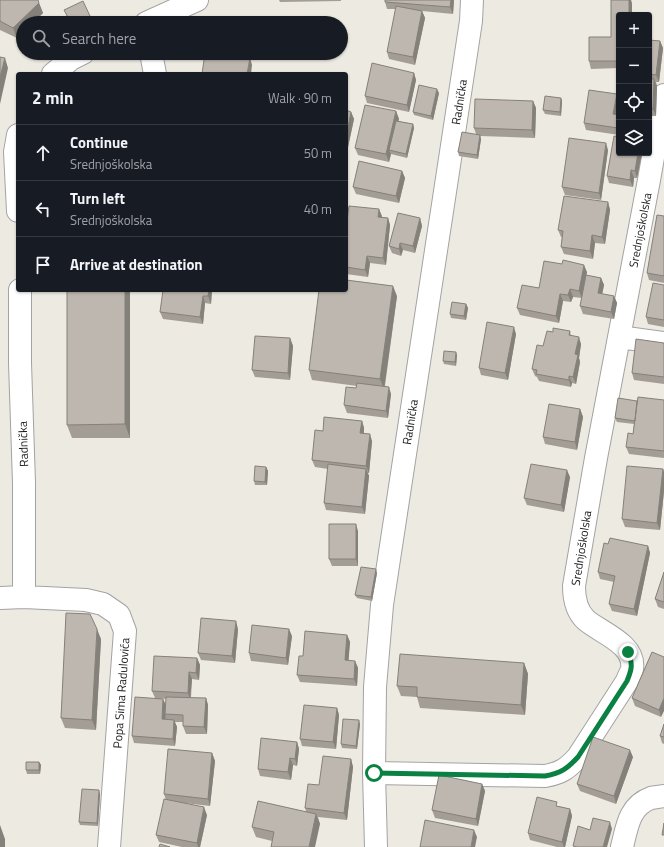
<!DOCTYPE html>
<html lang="en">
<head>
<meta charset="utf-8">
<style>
  :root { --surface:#171b24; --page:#242831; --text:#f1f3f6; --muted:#9ea1a6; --line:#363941 }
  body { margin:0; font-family:"Titillium Web",sans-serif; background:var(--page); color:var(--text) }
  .controls { position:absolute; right:12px; top:12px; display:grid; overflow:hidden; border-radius:4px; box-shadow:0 1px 3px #0004 }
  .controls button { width:36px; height:36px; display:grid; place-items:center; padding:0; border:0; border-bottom:1px solid var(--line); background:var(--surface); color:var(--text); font:20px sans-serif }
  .stop { position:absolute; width:12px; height:12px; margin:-9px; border:3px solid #0b8043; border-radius:50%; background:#fff }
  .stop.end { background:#0b8043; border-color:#fff; box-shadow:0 1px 4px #0008 }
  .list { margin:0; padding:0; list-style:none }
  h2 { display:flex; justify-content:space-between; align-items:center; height:52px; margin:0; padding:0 16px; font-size:17px }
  h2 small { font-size:13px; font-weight:400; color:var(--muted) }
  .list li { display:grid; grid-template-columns:26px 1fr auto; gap:12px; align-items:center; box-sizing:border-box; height:56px; padding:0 16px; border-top:1px solid var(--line) }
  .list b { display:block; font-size:15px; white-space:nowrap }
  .list p { margin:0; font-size:13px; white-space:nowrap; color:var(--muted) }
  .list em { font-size:13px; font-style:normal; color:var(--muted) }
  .icon { flex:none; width:22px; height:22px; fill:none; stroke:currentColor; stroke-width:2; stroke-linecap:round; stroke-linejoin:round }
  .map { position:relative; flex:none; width:664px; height:847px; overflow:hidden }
  .search { position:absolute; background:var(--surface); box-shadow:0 1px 3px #0004; left:16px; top:16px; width:332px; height:44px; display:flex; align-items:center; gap:10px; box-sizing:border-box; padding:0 14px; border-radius:22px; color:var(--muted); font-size:15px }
  .panel { position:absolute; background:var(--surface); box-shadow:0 1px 3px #0004; left:16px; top:72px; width:332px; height:220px; border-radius:4px }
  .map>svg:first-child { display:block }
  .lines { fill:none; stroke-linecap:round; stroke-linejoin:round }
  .minor-casing { stroke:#a3a3a3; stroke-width:24 }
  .minor { stroke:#fff; stroke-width:22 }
  .wall { fill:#a39d96; fill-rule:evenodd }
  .shaded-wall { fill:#84807a }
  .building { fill:#bdb7af; stroke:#84807a }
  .route { stroke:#0b8043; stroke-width:5 }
  .labels { text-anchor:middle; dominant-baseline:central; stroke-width:3; stroke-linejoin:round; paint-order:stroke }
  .street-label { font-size:12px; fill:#1c1c1c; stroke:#fff }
</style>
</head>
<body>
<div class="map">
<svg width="664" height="847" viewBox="0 0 664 847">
  <rect width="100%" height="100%" fill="#edeae2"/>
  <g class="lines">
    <defs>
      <path id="minor" d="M146 23 197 0
        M151 53 155 74
        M53 74 71 59 83 53
        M18 135 15 152 18 211
        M20 290V363L24 483V597
        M619 337 664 343
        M0 598 24 597 86 600 103 604 119 615 125 631 109 847
        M374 773 545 776C561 773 567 769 578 757L627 681C628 677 631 673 632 669 636 644 601 633 586 620 576 611 574 598 574 586L596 458 649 180 664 95
        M376 847 374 773 375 687 382 605 471 21 472 0
        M622 847C627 827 629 806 651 798 655 797 660 797 664 796"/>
    </defs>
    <use href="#minor" class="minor-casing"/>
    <use href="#minor" class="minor"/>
  </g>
  <path class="wall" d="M0 0 39 3 43 13 17 38 0 30Z
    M279 0H341V1L280 2Z
    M385 0H454L453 14 422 11 425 18 415 65 389 59 387 52 396 9H387L385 2Z
    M611 0H631L632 4V15H619V68L591 69 589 61 611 37Z
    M64 10 90 16 92 20 86 23H70Z
    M649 40 660 41 663 48 659 82H656L657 86 656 116H649Z
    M414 73 416 80 409 112 367 103 365 96Z
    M439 93 433 120 414 115 413 112Z
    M561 98 562 101 561 116 545 114 543 110Z
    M533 101 536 108 535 138 480 136 481 139 478 159 459 156 458 152 476 134 474 128Z
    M346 110 351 112 354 119 348 147H346Z
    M396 111 399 119 398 121 413 124 414 128 407 158 391 154 389 162 358 155 355 148Z
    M617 115H619V135L586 130 584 123Z
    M608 150 601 200 565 195 562 187Z
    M619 153H642L637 178H634L633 187 609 183 607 176Z
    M402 171 405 178 399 203 356 194 353 187Z
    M608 202 610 210 605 244 595 243 593 259 564 254 561 247 562 237H561L558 230Z
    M382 216V217L388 218 390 225 386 265 370 263 368 277 346 274V227Z
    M664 216V283L649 280 647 273Z
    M420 218 422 226 415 253 403 250 401 256 392 253 389 246Z
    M587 272 586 275 601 278 604 285 602 294 614 296 617 303 614 319 583 314 580 306 582 298 573 297 571 302 563 301 559 323 520 315 517 308 539 288Z
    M664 285V327L648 324 646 317Z
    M130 290V438H72L67 425Z
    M212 290 211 304 205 303 203 324 163 319 160 312Z
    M397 296 385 386 391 394 388 418 347 413 344 405 356 388 357 386 312 380 309 370Z
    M466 304 468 308 466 320 451 318 450 314Z
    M570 331 571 336 581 344 579 358 580 362 576 384 572 383 571 387 539 381 537 377 535 376 532 369 543 346 553 332Z
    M516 334 508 380 481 375 479 368Z
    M290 338 293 346 290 380 255 377 252 370Z
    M664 343V384L634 380 632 373Z
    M457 355 456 366 444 364 443 361Z
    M664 400V458L629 454 626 447 633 434 634 424 617 422 615 418 637 401Z
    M580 409 583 417 577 450 545 444 543 437Z
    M362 421 364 428V433L372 441 369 473H368L369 476 365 514 326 510 324 503 328 469 315 467 312 460 323 431Z
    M266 467 268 471 267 485H255L254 481Z
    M663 469 664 472V491L660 530 625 527 622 519Z
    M570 477 564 512 527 505 524 498Z
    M358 531V566H332L329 559Z
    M608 544 648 546 650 553 637 616 612 611 609 604 614 582 600 579 598 572Z
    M664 572V609L658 607 655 599Z
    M377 573 372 601 357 598 355 595Z
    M238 629 235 663 201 660 198 653Z
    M347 635 350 642 348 661H355L358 668 357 686 300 682 297 675 303 656Z
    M292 636 288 665 251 661 249 653Z
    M101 639 96 730 65 728 61 718Z
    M664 657 661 717 635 706 632 698Z
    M197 658 200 665 199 680 192 679 191 698H206L208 705 207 734H186L183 726V722H175L177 727 175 746 134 743 132 736 155 698 152 691ZM159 698 166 699V705L163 699Z
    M524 663 528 674 525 715 420 708 417 697 401 696 397 686Z
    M337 708 339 715 336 749 302 746 300 739Z
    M360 724 357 749 342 748 341 744Z
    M664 724V744L662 743 660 736Z
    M297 742 299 749 297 766 293 765 291 780 260 776 258 769Z
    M212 753 215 761 210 806 184 803 207 815 200 847H182L159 842 156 835 166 800 164 794Z
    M633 757 616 804 580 791 577 784Z
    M351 759 353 767 347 820 318 817 320 824 272 841 256 837 252 827 306 811 305 808 319 785Z
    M39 762 41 765 40 774H27L26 770Z
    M482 784 485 791 478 826 435 818 432 810Z
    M100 794 98 826 80 825 79 822Z
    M558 806 570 809 572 816 565 847H557L530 840 528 833Z"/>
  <path class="shaded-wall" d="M451 0H454L453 14 450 7Z
    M629 0H631L632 4V15H629Z
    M39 3 43 13 33 23H23V32L17 38 13 28Z
    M422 11 425 18 415 65 413 57Z
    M660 41 663 48 659 82 656 75Z
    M5 58 8 68 0 104V77Z
    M250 58 252 65 251 74H247Z
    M414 73 416 80 409 112 407 105Z
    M654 79 657 86 656 116 653 109Z
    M437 89 439 93 433 120 431 116Z
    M617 94 619 101V103L616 122 613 114Z
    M561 98 562 101 561 116 560 112Z
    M533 101 536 108 535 138 532 130Z
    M396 111 399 119 392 151 389 150 391 154 389 162 386 154Z
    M351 112 354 119 348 147 346 139Z
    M413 124 414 128 407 158 406 154Z
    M480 135 481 139 478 159 477 155Z
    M606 143 608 150 601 200 599 193Z
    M638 153H642L637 178 635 171Z
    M631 170 634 178 633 187 630 180Z
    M402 171 405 178 399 203 396 196Z
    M608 202 610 210 605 244 602 237Z
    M379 209 382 216 381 224 378 217Z
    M388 218 390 225 386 265 383 258Z
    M420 218 422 226 415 253 413 246Z
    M592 235 595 243 593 259 590 251Z
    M400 243 403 250 401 256 399 249Z
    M367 256 370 263 368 277 365 270Z
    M584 265 587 272 582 298 579 291Z
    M601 278 604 285 601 300 598 293Z
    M393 286 397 296 384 389 380 379Z
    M570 289 573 297 571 302 568 295Z
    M125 290H130V438L125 424Z
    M209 290H212L211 304 208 296Z
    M560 294 563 301 559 323 556 316Z
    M203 296 205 303 203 324 200 317Z
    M614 296 617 303 614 319 611 312Z
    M466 304 468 308 466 320 464 316Z
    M514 327 516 334 508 380 505 373Z
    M579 337 581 344 579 358 580 362 576 384 573 377 575 354Z
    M290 338 293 346 290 380 288 373Z
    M456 352 457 355 456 366 455 362Z
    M569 376 572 383 571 387 569 380Z
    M389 387 391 394 388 418 386 411Z
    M580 409 583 417 577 450 575 442Z
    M362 421 364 428 363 440 360 433Z
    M370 434 372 441 369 473 366 466Z
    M266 467 268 471 267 485 265 482Z
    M366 469 369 476 365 514 362 507Z
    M663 469 664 472V491L660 530 657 523Z
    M567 470 570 477 564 512 561 505Z
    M356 524 358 531V566L356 559Z
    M648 546 650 553 637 616 634 609Z
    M376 569 377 573 372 601 371 597Z
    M236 621 238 629 235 663 232 656Z
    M97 629 101 639 96 730 92 720Z
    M289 629 292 636 288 665 286 658Z
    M347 635 350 642 348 668 345 660Z
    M197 658 200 665 199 680 196 673Z
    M355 661 358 668 357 686 354 679Z
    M524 663 528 674 525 715 521 705Z
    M189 672 192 679 190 700 188 693Z
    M206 698 208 705 207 734 204 727Z
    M664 698V711L661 717 659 710Z
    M163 699 166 706 165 726 162 719Z
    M337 708 339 715 336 749 333 742Z
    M174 720 177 727 175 746 173 739Z
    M359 720 360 724 357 749 356 746Z
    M297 742 299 749 297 766 295 759Z
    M630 750 633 757 616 804 614 796Z
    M212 753 215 761 210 806 208 799Z
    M290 758 293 765 291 780 288 772Z
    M351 759 353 767 347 820 344 813Z
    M39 762 41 765 40 774 39 770Z
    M482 784 485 791 478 826 476 819Z
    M99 790 100 794 98 826 97 823Z
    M204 807 207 815 200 847H198L197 843Z
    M570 809 572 816 565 847H564L562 842Z
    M316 814 320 824 315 847H309Z
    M610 822 612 829 607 847H603Z
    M0 825 5 839V847H0Z
    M474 830 477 837 475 847H471Z"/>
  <path class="building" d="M0 0H38L39 3 13 28 0 21Z
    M385 0H451L450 7 385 2Z
    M611 0H629V15H619V61H589V37H611Z
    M83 1 90 16 77 23H71L64 10Z
    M396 6 422 11 413 57 387 52Z
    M649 40 660 41 656 75 649 74Z
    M205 53H214L250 58 247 74H202Z
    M0 57 5 58 0 77Z
    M372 63 414 73 407 105 365 96Z
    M649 78 654 79 653 109H649Z
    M419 85 437 89 431 116 413 112Z
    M589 90 617 94 613 114 619 115V121L618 128 584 123Z
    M545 96 561 98 560 112 543 110Z
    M475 99 533 101 532 130 474 128Z
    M365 105 396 111 386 154 355 148Z
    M346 110 351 112 346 139Z
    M396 121 413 124 406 154 389 150Z
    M462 132 480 135 477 155 458 152Z
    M614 136 619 137V153H638L635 171 631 170 630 180 607 176Z
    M569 138 606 143 599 193 562 187Z
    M359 161 402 171 396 196 353 187Z
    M564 196 608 202 602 237 592 235 590 251 561 247 563 231 558 230Z
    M349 206 379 209 378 217 388 218 383 258 367 256 365 270 346 267V227Z
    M398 213 420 218 413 246 400 243 399 249 389 246Z
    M657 215 664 216V276L647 273Z
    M563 260 584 265 579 291 570 289 568 295 560 294 556 316 517 308 522 285 539 288 544 261 562 264Z
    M586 275 601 278 598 293 614 296 611 312 580 306Z
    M346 280 393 286 380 379 309 370 319 290H346Z
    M653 283 664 285V320L646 317Z
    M67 290H125V424L67 425Z
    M163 290H209L208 296H203L200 317 160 312Z
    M452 302 466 304 464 316 450 314Z
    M487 322 514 327 505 373 479 368Z
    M553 328 570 331 569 335 579 337 575 354 578 355 573 377 569 376V380L536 374 537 370 532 369 537 345 543 346 547 331 553 332Z
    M255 336 290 338 288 373 252 370Z
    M636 339 664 343V377L632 373Z
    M444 351 456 352 455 362 443 361Z
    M357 383 389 387 386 411 344 405 346 387 356 388Z
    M638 397 664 400V451L626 447 628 433 633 434Z
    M618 398 637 401 635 421 615 418Z
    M549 404 580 409 575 442 543 437Z
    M324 417 362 421 360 433 370 434 366 466 312 460 315 430 323 431Z
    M328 464 366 469 362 507 324 503Z
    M531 464 567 470 561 505 524 498Z
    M255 466 266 467 265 482 254 481Z
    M627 466 663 469 657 523 622 519Z
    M329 524H356V559H329Z
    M610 538 648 546 634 609 609 604 615 576 598 572 604 543 608 544Z
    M361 567 376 569 371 597 355 595Z
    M664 572V602L655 599Z
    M66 613 90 614 97 629 92 720 61 718Z
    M201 618 236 621 232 656 198 653Z
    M252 625 289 629 286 658 249 653Z
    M305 631 347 635 345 660 355 661 354 679 297 675 299 656H303Z
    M652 652 664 657V698L659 710 632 698Z
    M400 654 524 663 521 705 417 697V687L397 686Z
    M154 656 197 658 196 673 189 672 188 693 152 691Z
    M135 697 163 699 162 719 174 720 173 739 132 736Z
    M166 697 206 698 204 727 183 726V715L165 714Z
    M304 705 337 708 333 742 300 739Z
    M343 719 359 720 356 746 341 744Z
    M664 724V737L660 736Z
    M593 737 630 750 614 796 577 784Z
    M261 738 297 742 295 759 290 758 288 772 258 769Z
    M168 749 212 753 208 799 164 794Z
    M323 756 351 759 344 813 305 808 308 784 319 785Z
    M26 762H39V770H26Z
    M439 775 482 784 476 819 432 810Z
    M82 789 99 790 97 823 79 822Z
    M537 797 557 802 556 806 570 809 562 842 528 833Z
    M164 799 204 807 197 843 156 835Z
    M258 801 316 814 309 847H271L274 832 252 827Z
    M593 818 610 822 603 847H577L573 846 578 826 590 830Z
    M425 820 474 830 471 847H420Z
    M664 823V835H662Z
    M160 844 170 847H159Z"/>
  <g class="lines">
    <path class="route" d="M374 773 545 776C561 773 567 769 578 757L627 681C632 669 633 664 628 652"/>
  </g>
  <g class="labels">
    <g class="street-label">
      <text transform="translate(459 102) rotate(-81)">Radnička</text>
      <text transform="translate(640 230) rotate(-79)">Srednjoškolska</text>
      <text transform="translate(410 422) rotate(-81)">Radnička</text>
      <text transform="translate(23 444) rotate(-92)">Radnička</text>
      <text transform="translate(581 548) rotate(-81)">Srednjoškolska</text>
      <text transform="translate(121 693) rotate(-86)">Popa Sima Radulovića</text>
    </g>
  </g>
</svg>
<div class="controls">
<button>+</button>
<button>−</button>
<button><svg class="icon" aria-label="locate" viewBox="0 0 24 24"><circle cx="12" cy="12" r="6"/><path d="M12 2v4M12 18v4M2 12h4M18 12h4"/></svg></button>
<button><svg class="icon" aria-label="layers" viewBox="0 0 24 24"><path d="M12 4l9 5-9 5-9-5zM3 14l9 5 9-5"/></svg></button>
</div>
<div class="stop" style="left:374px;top:773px"></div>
<div class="stop end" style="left:628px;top:652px"></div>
<div class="search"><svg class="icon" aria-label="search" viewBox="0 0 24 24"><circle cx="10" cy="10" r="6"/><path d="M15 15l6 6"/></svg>Search here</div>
<section class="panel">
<h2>2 min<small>Walk · 90 m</small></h2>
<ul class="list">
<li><svg class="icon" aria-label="ahead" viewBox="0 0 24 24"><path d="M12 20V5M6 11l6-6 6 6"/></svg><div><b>Continue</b><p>Srednjoškolska</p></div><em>50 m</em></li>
<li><svg class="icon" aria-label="left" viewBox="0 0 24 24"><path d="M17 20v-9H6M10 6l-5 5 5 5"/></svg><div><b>Turn left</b><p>Srednjoškolska</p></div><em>40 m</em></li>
<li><svg class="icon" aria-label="arrive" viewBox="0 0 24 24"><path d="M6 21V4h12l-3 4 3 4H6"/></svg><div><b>Arrive at destination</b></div></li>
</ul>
</section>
</div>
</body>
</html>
